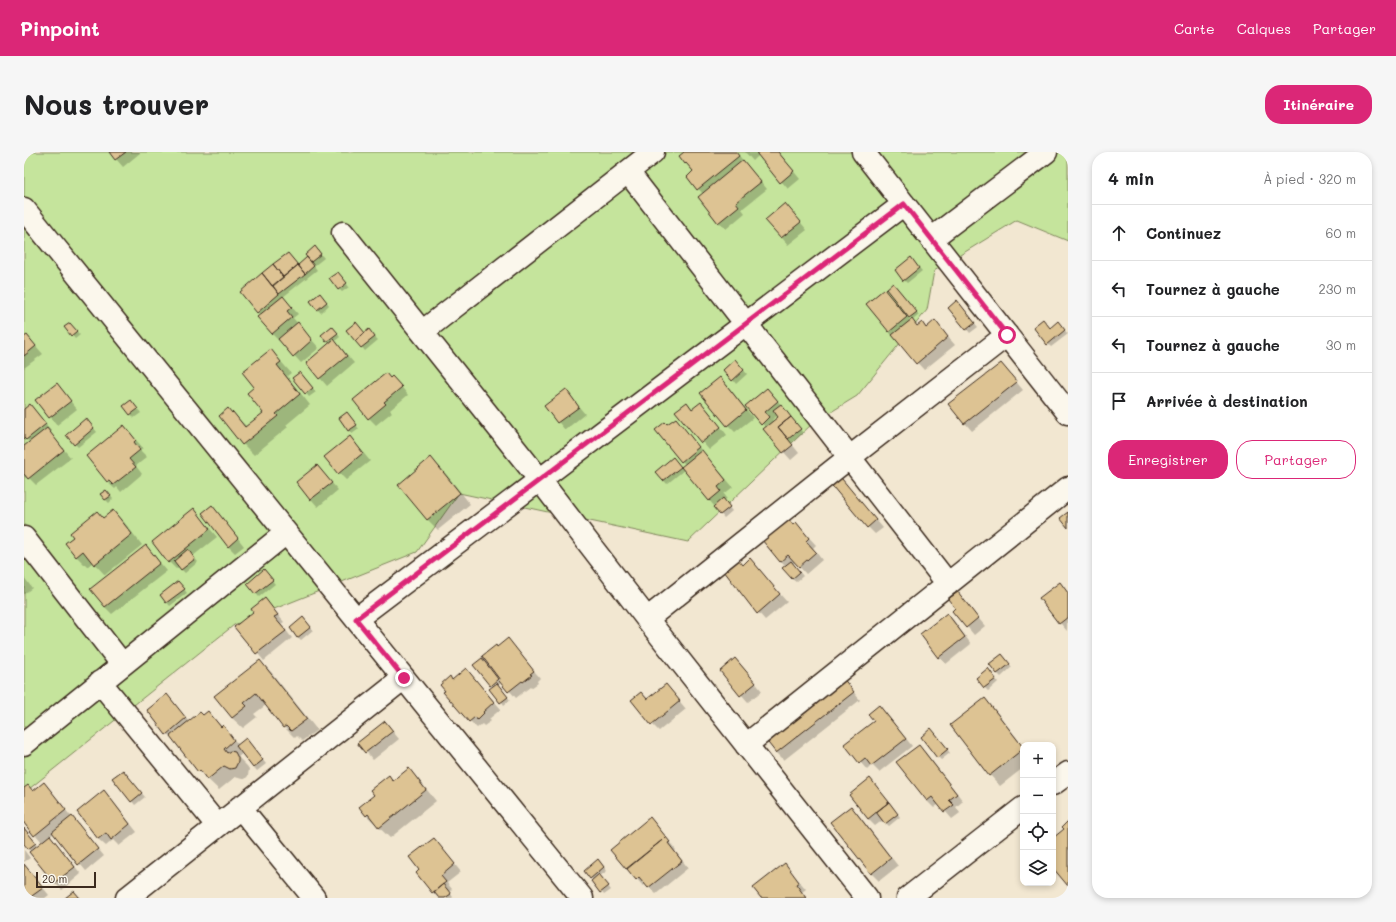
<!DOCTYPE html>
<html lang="fr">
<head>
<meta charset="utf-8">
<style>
  :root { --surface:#fff; --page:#f6f6f6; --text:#202124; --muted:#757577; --line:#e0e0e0; --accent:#db2777 }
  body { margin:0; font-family:Mali,sans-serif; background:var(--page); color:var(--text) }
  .controls { position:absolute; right:12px; bottom:12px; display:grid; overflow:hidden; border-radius:8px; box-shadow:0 2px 6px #0003 }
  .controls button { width:36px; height:36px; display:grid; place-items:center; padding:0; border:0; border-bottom:1px solid var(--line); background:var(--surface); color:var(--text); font:20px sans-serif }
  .scale { position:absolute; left:12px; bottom:10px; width:60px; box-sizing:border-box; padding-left:4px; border:2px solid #3b2a1e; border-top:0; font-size:11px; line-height:14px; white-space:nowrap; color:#3b2a1e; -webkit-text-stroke:3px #fbf7ec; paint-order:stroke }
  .stop { position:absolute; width:12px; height:12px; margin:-9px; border:3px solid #db2777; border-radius:50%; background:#fff }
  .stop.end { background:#db2777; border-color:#fff; box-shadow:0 1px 4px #0008 }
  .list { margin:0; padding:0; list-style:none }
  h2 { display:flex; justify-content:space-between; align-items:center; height:52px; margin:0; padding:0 16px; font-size:17px }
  h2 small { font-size:13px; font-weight:400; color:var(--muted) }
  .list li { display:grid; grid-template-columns:26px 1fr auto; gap:12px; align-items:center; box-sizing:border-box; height:56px; padding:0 16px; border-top:1px solid var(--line) }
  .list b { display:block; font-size:15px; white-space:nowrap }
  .list em { font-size:13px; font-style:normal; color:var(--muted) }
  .actions { display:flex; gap:8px; padding:12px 16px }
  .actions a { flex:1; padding:9px 0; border:1px solid var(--accent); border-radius:16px; text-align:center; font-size:14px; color:var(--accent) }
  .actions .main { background:var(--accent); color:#fff }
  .icon { flex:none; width:22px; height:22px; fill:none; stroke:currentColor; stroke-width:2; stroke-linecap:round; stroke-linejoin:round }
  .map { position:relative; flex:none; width:1044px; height:746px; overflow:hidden; border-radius:16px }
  header { display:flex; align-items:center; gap:24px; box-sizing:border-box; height:56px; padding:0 20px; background:var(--accent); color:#fff }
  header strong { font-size:19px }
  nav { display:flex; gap:22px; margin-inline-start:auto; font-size:14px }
  .intro { display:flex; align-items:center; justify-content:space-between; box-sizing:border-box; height:96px; padding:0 24px }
  h1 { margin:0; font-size:28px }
  .button { padding:10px 18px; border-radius:16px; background:var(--accent); color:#fff; font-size:14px; font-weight:700 }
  main { display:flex; gap:24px; padding:0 24px }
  aside { flex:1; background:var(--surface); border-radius:16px; box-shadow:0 2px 6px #0003 }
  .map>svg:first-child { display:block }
  .green { fill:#c5e49c; stroke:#80875d }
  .shadow { fill:#0003; fill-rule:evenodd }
  .building { fill:#ddc393; stroke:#3b2a1e }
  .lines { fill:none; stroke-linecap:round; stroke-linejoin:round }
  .minor-casing { stroke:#3b2a1e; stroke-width:25 }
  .minor { stroke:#fbf7ec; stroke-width:22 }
  .route { stroke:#db2777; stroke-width:5 }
</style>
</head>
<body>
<header>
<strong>Pinpoint</strong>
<nav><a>Carte</a><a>Calques</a><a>Partager</a></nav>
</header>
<div class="intro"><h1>Nous trouver</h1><a class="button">Itinéraire</a></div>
<main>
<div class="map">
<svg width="1044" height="746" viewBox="0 0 1044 746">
  <rect width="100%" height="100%" fill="#f2e7d1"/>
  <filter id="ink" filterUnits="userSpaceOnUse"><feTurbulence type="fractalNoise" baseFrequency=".025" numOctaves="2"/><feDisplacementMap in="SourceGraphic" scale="8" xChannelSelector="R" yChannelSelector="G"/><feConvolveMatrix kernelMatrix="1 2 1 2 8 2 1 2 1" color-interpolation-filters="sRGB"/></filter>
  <g filter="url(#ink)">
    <path class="green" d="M0 0H1044V89L993 68 910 119 903 158 833 244 789 271 664 390 435 341 393 400 210 473 0 641Z"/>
    <path class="shadow" d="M86 0H115L116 1 99 15Z
      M661 0H712L743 37 718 57 721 61 702 77 695 70 679 42 664 25 670 20 662 11Z
      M721 0H754L776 27 764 37 735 3 729 9Z
      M768 60 783 78 764 93 743 68Z
      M294 99 300 106 290 114 293 118 259 145 274 162 269 166 295 196 277 211 256 188 255 189 248 182 235 165 237 164 217 140 267 105 274 114Z
      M890 110 898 119 883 131 880 128Z
      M317 124 325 135 318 140 315 137Z
      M872 135 895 163 888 169 894 175 898 171 903 176 911 170 931 193 900 218 865 180 867 145 887 169 889 168 886 165Z
      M299 145 305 153 297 161 293 157Z
      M936 153 954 175 946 181 925 156Z
      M1037 174 1044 182 1027 195 1024 192 1026 177Z
      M41 175H49L56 183 51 187Z
      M311 178 316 185 311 189 330 211 303 234 283 211 305 192 298 183Z
      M324 178 348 182 354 188 341 199Z
      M3 184 19 202 0 216V187Z
      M247 198 267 221 263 224 286 253 262 273 264 275 230 303 219 292 209 262V261L223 275 240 261 232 235Z
      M715 212 723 222 712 232 709 228Z
      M977 212 999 238 948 279 941 271Z
      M279 224 292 240 285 245 269 226Z
      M366 226 375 232 384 243 366 258 368 260 352 273 345 266Z
      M32 232 53 257 33 273 13 248Z
      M703 233 729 266 711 280 704 273Z
      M542 239 561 262 541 278 521 254Z
      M750 244 779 281 767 291 775 301 767 308 740 278 742 276 723 254ZM754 263 756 265 750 270 748 268Z
      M663 251 669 257 684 258 703 283 685 298 653 260Z
      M110 252 117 261 110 266 107 262Z
      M6 254 28 280 26 281 47 306 12 333 4 325 2 326 0 324V295L6 291 0 284V259Z
      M323 261 335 277 328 282 316 266Z
      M651 267 709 335 700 342 703 346 700 349 708 359 700 366 660 318 643 332 632 320 652 309 657 316 661 312 658 309 644 273Z
      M65 270 73 280 54 295 51 292Z
      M100 274 119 296 116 298 123 305 112 314 118 322 97 340 93 335 91 337 83 330Z
      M333 293 346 309 322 328 315 321Z
      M407 307 418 317 446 352 414 378 404 368 375 333Z
      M293 314 314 338 294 355 273 331Z
      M813 322 859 376 851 382 844 375Z
      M85 342 89 347 85 351 82 348Z
      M188 355 195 362 220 394 211 401 204 394Z
      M170 358 193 385 169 404 174 410 161 421 155 415 152 417 145 410Z
      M73 360 80 367 89 360 100 370 118 393 81 423 69 410 63 415 52 404 50 385Z
      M764 368 770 374 772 372 779 379 792 393 789 396 798 408 782 422 771 410 769 412 779 424 772 430 768 427 762 414 757 409Z
      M122 394 143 419 88 462 81 455Z
      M726 408 763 450 741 468 713 436 719 414Z
      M243 422 251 432 235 445 224 432Z
      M0 425 8 436 0 442Z
      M1036 432 1044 440 1043 479 1016 447Z
      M157 433 163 441 146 454 137 443Z
      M934 442 961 474 950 483 930 459 932 457Z
      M241 448 260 470 257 472 268 486 240 509 212 475 231 460Z
      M923 462 930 469 947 492 922 512 915 505Z
      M283 470 289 478 277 488 274 485Z
      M484 487 516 526 513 529 514 531 507 536 506 535 492 546 478 530 474 533 486 548 480 553 467 533 461 511 476 529 477 528 473 496Z
      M978 503 988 515 977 525 973 521Z
      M236 509 247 520 293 578 278 589 273 584 271 586 260 575 242 553 230 562 233 565 219 576 208 566Z
      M718 514 738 539 724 550 697 519Z
      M967 521 974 530 964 539 960 535Z
      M449 525 477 557 465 567 467 569 460 574 458 572 453 576 446 569 426 526 429 529Z
      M819 527 836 548 760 608 752 600Z
      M642 533 662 557 635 579 628 572 617 541 624 547Z
      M143 543 165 570 179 564 184 560 215 593 225 591 242 612 233 619 219 601 214 605 223 614 225 617 224 624 221 627H218L211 625 195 638 175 619 151 588 143 582Z
      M961 547 971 558 999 594V616L976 634 966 623Z
      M855 554 862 561 888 594 855 620 848 613 843 618 821 592 851 569Z
      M361 570 375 587 349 608 335 591Z
      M911 581 926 601 917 608 914 605Z
      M895 594 902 601 939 649 932 655 936 661 928 667 915 652 910 656 903 649Z
      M385 617 395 628 412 649 366 686 342 663 351 643 365 625 370 630Z
      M102 622 121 645 111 653 90 626Z
      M846 628 853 635 876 665 865 674 859 668 851 674 844 667Z
      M20 632 80 704 62 719 30 681 26 684 33 692 57 722 38 738 31 731 0 691V677L14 694 18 690 0 669V637L10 640Z
      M80 639 87 647 113 680 95 694 89 688 82 694 74 687 54 660Z
      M826 655 834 662 874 714 855 729 848 722 808 670Z
      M626 667 652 698 651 699 664 716 632 742 622 732 619 734 587 698Z
      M410 687 437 720 423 731 428 737 425 740 429 745 428 746H414L409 740Z
      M0 698 6 706 0 710Z
      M578 712 583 719 576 724 587 738 580 743 567 726Z
      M760 712 782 737 778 740 783 746H738Z
      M0 714 7 721 25 743 21 746H0Z"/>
    <path class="building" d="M85 0H102L91 8Z
      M660 0H712L715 4 673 38 663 25 669 19 662 11 661 12 655 4Z
      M736 0H754L770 19 756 31 733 2Z
      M719 8 737 30 712 50 715 54 694 71 674 45Z
      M761 51 777 70 757 86 741 68Z
      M291 94 297 102 287 110 281 103Z
      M264 101 274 113 259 125 249 112Z
      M283 105 290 114 281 122 274 113Z
      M887 105 895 116 879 129 871 118Z
      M249 112 259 125 248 134 238 121Z
      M274 113 281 122 255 142 249 134Z
      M314 120 323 131 314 138 305 126Z
      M238 121 255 142 233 161 216 140Z
      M869 131 893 160 885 166 862 137Z
      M860 137 883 165 865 180 842 152Z
      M296 141 303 150 293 158 286 149Z
      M259 144 268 155 263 159 268 165 248 182 233 165Z
      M933 148 951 171 942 178 924 156Z
      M888 167 893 174 898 170 902 176 911 168 924 185 892 212 868 183Z
      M1019 167 1026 176 1034 169 1041 178 1023 193 1009 175Z
      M274 170 288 188 269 205 254 187Z
      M332 170 341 181 331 189 322 178Z
      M46 171 53 179 47 184 40 175Z
      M308 174 314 181 302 190 297 183Z
      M345 177 351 185 337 196 331 189Z
      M3 183 12 194 0 204V185Z
      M310 187 323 204 295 227 282 211Z
      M247 197 257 210 253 213 276 242 252 262 254 264 218 293 195 264 204 256 208 261 209 260 221 275 239 261 223 241 230 235 218 220Z
      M711 207 720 218 708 229 699 218Z
      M977 211 993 230 940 272 924 252Z
      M276 220 289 236 281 242 268 226Z
      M362 221 366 226 368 224 378 235 360 250 362 252 344 267 329 248Z
      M696 225 722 258 703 274 676 241Z
      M33 231 47 249 25 266 11 248Z
      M743 236 754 249 741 260 745 265 737 273 721 254Z
      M542 237 555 255 533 271 520 254Z
      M107 248 114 257 106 263 99 254Z
      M663 250 668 257 677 250 697 275 677 291 651 259Z
      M6 252 22 272 2 288 0 286V257Z
      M757 252 767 265 754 275 769 293 759 301 739 277 754 265 749 258Z
      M323 260 333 273 324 279 315 266Z
      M767 265 777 277 764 287 754 275Z
      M62 266 70 276 50 293 42 283Z
      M652 266 675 295 657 310 631 278 641 270 643 272Z
      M100 273 112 288 110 290 116 298 105 307 112 315 89 333 85 329 83 330 62 304Z
      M23 276 40 298 4 327 0 322V294Z
      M326 284 339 301 314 322 300 305Z
      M678 298 702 328 694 335 697 339 685 349 657 315Z
      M407 305 436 341 403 368 374 333Z
      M649 305 657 315 639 329 631 320Z
      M293 313 308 331 286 348 272 330Z
      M813 321 852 368 843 376 804 329Z
      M82 338 87 344 81 348 76 342Z
      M699 346 706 355 696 363 689 355Z
      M188 353 214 386 204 395 178 361Z
      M170 356 186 377 144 411 128 390Z
      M89 358 108 382 70 413 59 399 52 405 41 391 49 385 46 381 73 359 79 366Z
      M1044 360V376L1036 366Z
      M764 366 769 373 772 370 785 386 782 389 792 400 775 415 764 403 756 410 738 388Z
      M122 393 136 411 81 455 66 437Z
      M164 397 171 407 157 418 150 409Z
      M726 406 756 442 733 462 700 419 714 407 719 413Z
      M767 409 776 420 768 427 758 416Z
      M240 417 249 428 231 442 223 432Z
      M154 429 161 437 142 451 136 443Z
      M1036 430 1044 441V465L1035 472 1015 446Z
      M934 440 954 466 942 476 928 459 931 456 924 447Z
      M241 446 254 463 250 465 262 479 232 502 210 475 229 460 227 457Z
      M923 461 941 485 914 506 896 482Z
      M279 465 287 475 273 486 266 476Z
      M484 486 510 519 506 522 508 523 499 530 498 529 484 540 475 529 476 528 458 504 472 493 473 495Z
      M978 502 986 512 973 522 965 512Z
      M458 506 474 527 466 534 449 513Z
      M711 506 732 531 716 544 696 519Z
      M236 508 283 567 267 579 262 574 259 576 232 541 220 551 223 554 208 566 190 544Z
      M442 516 470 550 459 560 460 561 453 568 451 565 445 570 419 540 421 539 416 533 426 524 428 528Z
      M964 516 972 527 960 536 952 526Z
      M819 526 830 540 752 601 741 587Z
      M473 531 484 545 476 551 465 537Z
      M642 532 656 549 627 573 607 548 617 540 623 547Z
      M143 542 162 566 142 583 123 558Z
      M961 546 999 595V597L965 624 926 573Z
      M855 553 882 587 847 614 841 606 835 611 820 592 850 569 844 562Z
      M184 559 197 575 199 573 210 588 200 597 203 601 206 599 211 600 214 606V610L211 616 206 617 200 614 183 628 176 618 174 620 146 584 176 560 179 563Z
      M361 569 369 579 341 601 333 591Z
      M907 576 924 597 913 606 897 585Z
      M222 586 239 608 229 616 212 594Z
      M895 593 933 642 925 648 930 653 920 660 908 645 903 649 872 610Z
      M385 616 402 638 355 676 344 662 342 664 335 655 350 643 346 638 365 623 369 629Z
      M99 618 118 641 107 650 88 626Z
      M846 626 865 650 844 667 825 643Z
      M20 630 42 658 10 684 0 671V636L4 633 9 639Z
      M80 638 106 672 87 688 82 681 74 687 53 660Z
      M865 650 874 662 861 672 852 660Z
      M827 654 867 706 847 722 806 670Z
      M48 664 74 697 54 713 28 680Z
      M626 665 642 685 602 717 586 698Z
      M1044 669V734L1029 716V694L1030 693 1029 686 1040 677 1038 675Z
      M0 676 12 691 4 697 0 692Z
      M26 683 51 715 30 731 5 700Z
      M642 685 646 690 644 691 658 709 624 736 615 725 612 728 603 717Z
      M410 686 431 712 417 724 422 730 408 741 392 721 395 718 385 705Z
      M574 707 580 715 566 727 560 719Z
      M761 711 775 730 772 732 782 746H737L729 736Z
      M0 712 19 736 5 746H0Z
      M575 722 585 734 576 741 567 729Z
      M419 732 427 742 421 746H415L410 740Z
      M50 739 56 746H41Z"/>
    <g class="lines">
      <defs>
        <path id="minor" d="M839 0 1044 261
          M604 20 924 432
          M0 57 558 746
          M319 81 516 328 623 467 843 746
          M907 87 1022 0
          M398 180 629 0
          M0 386 98 512
          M332 467 880 52
          M623 467 812 316 983 183
          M76 530 193 673
          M0 592 262 381
          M722 593 1044 336
          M1029 632 1044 621
          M216 655 290 746
          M103 746C195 672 288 600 380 526
          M884 746 999 656"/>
      </defs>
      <use href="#minor" class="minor-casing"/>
      <use href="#minor" class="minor"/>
    </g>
  </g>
  <g class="lines" filter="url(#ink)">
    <path class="route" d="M380 526 332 467 880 52 983 183"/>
  </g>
</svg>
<div class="controls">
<button>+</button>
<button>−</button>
<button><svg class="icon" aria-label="locate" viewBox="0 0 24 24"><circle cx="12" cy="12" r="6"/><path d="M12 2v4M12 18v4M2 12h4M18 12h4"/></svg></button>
<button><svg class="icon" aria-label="layers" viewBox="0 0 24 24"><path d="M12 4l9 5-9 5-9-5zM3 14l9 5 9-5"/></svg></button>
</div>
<div class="scale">20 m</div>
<div class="stop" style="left:983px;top:183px"></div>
<div class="stop end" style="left:380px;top:526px"></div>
</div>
<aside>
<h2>4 min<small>À pied · 320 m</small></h2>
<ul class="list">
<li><svg class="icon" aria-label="ahead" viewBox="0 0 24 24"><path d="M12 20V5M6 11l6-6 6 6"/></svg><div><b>Continuez</b></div><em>60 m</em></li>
<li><svg class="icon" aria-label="left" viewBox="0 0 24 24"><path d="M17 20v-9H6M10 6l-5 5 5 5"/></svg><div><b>Tournez à gauche</b></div><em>230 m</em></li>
<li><svg class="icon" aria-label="left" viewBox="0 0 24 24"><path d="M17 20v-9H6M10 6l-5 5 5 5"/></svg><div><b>Tournez à gauche</b></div><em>30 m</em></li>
<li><svg class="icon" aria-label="arrive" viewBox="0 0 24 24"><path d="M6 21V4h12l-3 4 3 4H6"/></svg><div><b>Arrivée à destination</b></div></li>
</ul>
<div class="actions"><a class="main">Enregistrer</a><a>Partager</a></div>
</aside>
</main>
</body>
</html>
